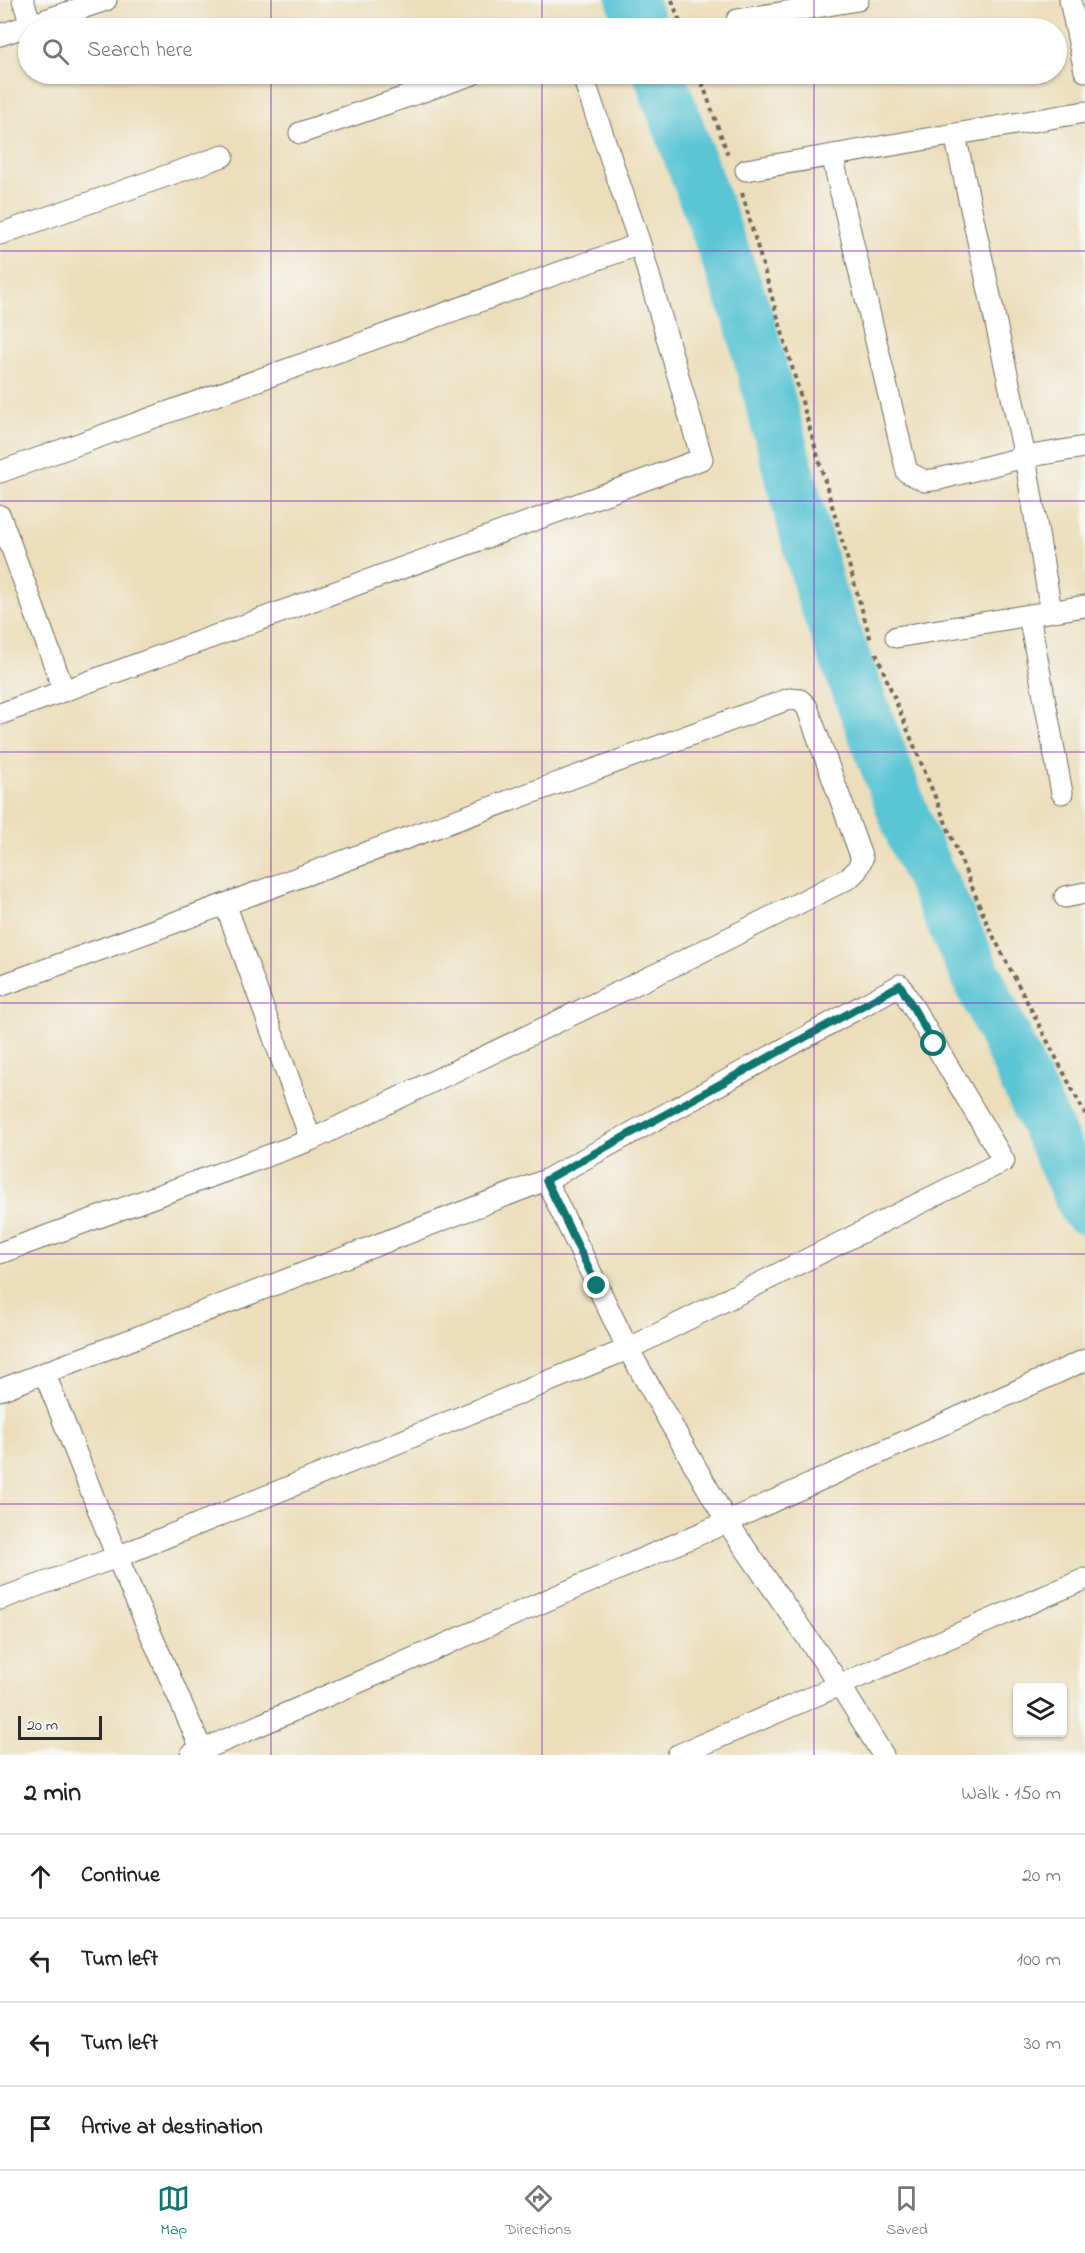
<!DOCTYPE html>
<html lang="en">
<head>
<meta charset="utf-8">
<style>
  :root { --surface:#fff; --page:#f6f6f6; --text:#222; --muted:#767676; --line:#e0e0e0; --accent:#0f766e }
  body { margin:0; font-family:"Indie Flower",sans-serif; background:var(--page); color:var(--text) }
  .controls { position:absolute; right:18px; bottom:18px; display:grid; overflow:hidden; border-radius:6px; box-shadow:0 2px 4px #0004 }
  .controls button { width:54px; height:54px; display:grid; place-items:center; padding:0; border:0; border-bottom:2px solid var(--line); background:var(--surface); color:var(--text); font:30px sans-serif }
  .scale { position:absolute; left:18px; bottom:15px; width:84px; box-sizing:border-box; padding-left:6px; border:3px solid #2b2b2b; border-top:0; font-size:16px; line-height:21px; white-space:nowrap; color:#2b2b2b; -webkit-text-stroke:4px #f6f6f2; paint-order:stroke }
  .stop { position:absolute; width:18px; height:18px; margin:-14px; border:4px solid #0f766e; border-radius:50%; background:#fff }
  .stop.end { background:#0f766e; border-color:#fff; box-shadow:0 2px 6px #0008 }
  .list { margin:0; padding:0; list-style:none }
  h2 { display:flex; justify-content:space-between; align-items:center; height:78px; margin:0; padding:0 24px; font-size:26px }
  h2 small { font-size:20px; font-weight:400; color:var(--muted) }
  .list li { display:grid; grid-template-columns:39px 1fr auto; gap:18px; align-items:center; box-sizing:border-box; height:84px; padding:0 24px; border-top:2px solid var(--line) }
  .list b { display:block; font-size:22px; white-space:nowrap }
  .list em { font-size:20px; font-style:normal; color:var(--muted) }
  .icon { flex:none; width:33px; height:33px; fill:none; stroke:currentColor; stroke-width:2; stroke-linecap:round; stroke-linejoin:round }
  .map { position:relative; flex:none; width:1085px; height:1755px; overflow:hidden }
  .search { position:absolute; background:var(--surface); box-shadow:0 2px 4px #0004; left:18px; right:18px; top:18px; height:66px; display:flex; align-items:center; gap:15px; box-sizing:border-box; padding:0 21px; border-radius:33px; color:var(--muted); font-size:22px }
  .sheet { height:414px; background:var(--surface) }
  nav { display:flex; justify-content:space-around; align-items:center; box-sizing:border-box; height:84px; border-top:2px solid var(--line); background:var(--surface); font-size:16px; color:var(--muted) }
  nav a { display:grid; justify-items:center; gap:3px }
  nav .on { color:var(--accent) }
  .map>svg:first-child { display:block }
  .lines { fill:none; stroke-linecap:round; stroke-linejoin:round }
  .river { stroke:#5ac5d4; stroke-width:51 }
  .street-casing { stroke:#6f6a5d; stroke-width:23 }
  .path { stroke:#6f6a5d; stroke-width:4; stroke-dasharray:4.5 4.5; stroke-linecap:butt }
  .street { stroke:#fff; stroke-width:21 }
  .route { stroke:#0f766e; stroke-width:8 }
  .grid { fill:none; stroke:#7b2cbf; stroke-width:1.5; stroke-opacity:0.55 }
</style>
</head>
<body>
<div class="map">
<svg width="1085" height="1755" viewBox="0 0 1085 1755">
  <rect width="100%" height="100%" fill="#f6f6f2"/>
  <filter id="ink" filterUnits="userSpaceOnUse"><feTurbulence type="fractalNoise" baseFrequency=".0167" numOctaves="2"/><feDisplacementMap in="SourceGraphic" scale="12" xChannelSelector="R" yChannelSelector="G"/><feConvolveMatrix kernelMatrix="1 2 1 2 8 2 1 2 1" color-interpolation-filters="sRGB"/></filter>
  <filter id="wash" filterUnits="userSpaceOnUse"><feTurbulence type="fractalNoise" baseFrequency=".008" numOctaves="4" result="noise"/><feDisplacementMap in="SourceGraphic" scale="24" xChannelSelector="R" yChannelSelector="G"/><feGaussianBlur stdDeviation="1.35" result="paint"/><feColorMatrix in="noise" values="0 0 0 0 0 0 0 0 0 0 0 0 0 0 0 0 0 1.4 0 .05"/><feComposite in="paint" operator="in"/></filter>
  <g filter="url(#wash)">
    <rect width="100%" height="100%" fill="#ecdebb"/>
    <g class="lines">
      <path class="river" d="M632 0 642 28
        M659 74 749 320 821 594 913 839 1085 1209"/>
    </g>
  </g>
  <g filter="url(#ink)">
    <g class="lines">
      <defs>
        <path id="street" d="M23 0 31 25
          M1070 0 1085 71
          M737 20 858 0
          M0 35 106 0
          M300 133 473 74
          M955 135 1025 457 1051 611
          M832 155 907 472 925 481 939 479 1025 457 1085 447
          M746 170 1085 112
          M0 234 223 156
          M0 472 640 244
          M0 516 64 691
          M1029 615 1062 793
          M896 637 1085 606
          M0 714 702 459 640 244 582 74
          M1065 897 1085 893
          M226 906 311 1140
          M0 986 789 699 800 700 807 707 862 859 857 870 849 878 667 969 311 1140 0 1253
          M546 1180 628 1349 727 1522 840 1685 883 1755
          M45 1374 117 1557 204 1755
          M0 1390 546 1180 900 985 1004 1161 628 1349 117 1557 0 1599
          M191 1755 727 1522 1085 1360
          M678 1755 1085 1579"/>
      </defs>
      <use href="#street" class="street-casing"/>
      <path class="path" d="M672 0 682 28
        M699 74 728 155
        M742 193 871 641
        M876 653 988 926 1085 1114"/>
      <use href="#street" class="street"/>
    </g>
  </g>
  <g class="lines" filter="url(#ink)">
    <path class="route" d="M597 1286 546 1180 900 985 934 1044"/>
  </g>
  <path class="grid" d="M271 0V28M542 0V28M814 0V28M271 74V1755M542 74V1755M814 74V1755M0 251H1085M0 501H1085M0 752H1085M0 1003H1085M0 1254H1085M0 1504H1085"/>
</svg>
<div class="controls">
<button><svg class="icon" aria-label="layers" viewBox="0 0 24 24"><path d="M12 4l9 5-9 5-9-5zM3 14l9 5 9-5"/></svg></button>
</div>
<div class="scale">20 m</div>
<div class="stop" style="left:934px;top:1044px"></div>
<div class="stop end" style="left:597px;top:1286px"></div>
<div class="search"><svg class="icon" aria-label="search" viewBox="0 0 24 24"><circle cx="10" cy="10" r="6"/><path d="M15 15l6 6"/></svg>Search here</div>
</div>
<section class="sheet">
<h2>2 min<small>Walk · 150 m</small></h2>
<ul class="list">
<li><svg class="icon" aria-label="ahead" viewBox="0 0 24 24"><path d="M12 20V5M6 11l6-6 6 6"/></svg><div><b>Continue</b></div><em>20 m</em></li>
<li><svg class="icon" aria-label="left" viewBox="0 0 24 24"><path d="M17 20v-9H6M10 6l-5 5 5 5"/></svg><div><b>Turn left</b></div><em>100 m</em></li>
<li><svg class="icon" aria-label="left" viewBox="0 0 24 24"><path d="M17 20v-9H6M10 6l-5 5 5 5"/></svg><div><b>Turn left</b></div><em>30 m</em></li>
<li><svg class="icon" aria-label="arrive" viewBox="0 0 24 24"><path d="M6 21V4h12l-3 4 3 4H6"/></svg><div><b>Arrive at destination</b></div></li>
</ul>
</section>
<nav>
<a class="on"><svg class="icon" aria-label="map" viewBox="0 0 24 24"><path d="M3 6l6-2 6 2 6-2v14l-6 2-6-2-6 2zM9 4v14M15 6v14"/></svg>Map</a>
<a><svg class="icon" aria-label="directions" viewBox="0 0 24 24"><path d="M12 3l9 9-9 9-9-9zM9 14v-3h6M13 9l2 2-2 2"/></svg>Directions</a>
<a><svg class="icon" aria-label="saved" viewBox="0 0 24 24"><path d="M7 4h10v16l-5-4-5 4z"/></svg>Saved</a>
</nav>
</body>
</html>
